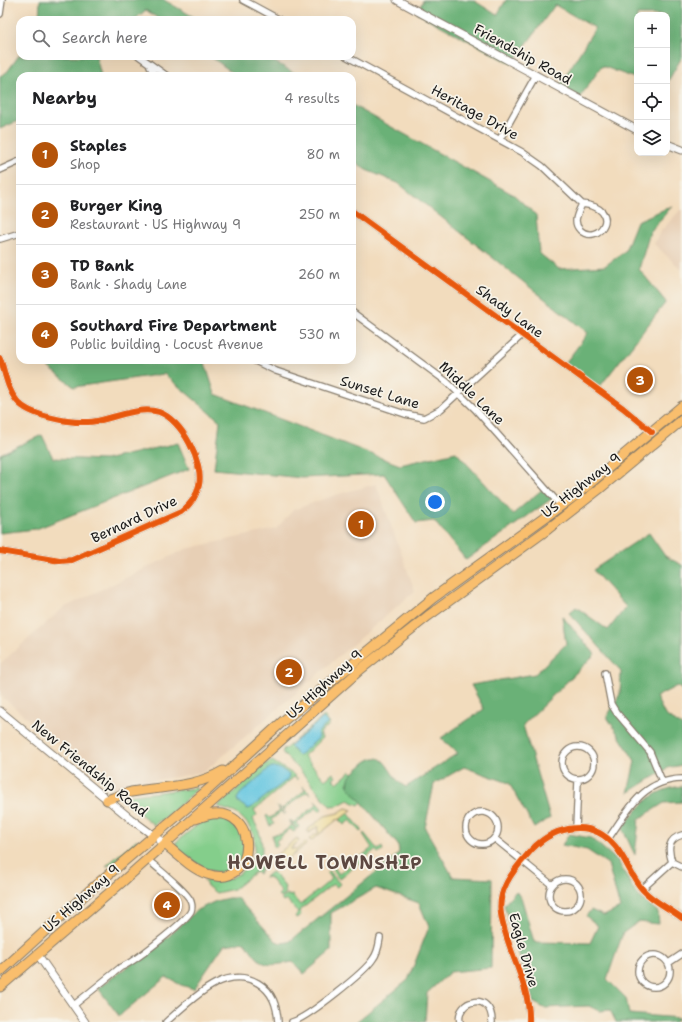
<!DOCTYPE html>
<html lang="en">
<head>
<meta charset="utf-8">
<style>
  :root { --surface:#fff; --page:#f6f6f6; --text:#202124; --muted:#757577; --line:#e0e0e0; --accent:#b45309 }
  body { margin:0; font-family:"Shantell Sans",sans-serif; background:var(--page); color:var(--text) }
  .controls { position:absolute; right:12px; top:12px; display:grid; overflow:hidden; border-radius:8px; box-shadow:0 4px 16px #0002 }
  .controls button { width:36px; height:36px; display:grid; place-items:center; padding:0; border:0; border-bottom:1px solid var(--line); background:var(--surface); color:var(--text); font:20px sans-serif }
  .you { position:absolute; left:435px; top:502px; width:14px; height:14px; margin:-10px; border:3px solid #fff; border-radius:50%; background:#1a73e8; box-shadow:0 0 0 6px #1a73e833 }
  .badge { display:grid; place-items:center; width:26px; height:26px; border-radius:50%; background:var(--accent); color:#fff; font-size:13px; font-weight:700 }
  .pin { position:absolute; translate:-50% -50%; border:2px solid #fff; box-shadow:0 1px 4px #0006 }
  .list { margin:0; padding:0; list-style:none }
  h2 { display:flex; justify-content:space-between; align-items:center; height:52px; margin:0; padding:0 16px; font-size:17px }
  h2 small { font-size:13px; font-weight:400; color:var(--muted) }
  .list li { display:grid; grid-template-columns:26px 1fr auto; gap:12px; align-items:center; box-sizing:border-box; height:60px; padding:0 16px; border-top:1px solid var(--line) }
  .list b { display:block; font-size:15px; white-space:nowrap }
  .list p { margin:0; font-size:13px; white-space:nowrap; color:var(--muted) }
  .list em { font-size:13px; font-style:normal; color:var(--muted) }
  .icon { flex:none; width:22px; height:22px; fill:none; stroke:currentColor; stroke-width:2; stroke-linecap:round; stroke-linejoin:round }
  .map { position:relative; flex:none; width:682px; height:1022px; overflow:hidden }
  .search { position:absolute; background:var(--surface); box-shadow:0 4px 16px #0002; left:16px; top:16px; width:340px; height:44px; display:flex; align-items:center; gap:10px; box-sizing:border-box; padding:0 14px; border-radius:12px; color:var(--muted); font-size:15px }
  .panel { position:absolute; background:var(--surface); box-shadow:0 4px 16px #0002; left:16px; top:72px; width:340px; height:292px; border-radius:12px }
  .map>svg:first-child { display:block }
  .built { fill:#e7cfb5 }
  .green { fill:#84ce8b; stroke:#507554 }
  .forest { fill:#6bb177; stroke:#44664a }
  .sand { fill:#eeda9e; stroke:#857b5d }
  .water { fill:#63c6e1; stroke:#40717e }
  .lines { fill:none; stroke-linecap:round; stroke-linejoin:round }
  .minor-casing { stroke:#877c6c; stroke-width:8 }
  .tertiary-casing { stroke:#877c6c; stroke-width:9 }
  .trunk-casing { stroke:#877c6c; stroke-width:11 }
  .minor { stroke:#fff; stroke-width:5.5 }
  .tertiary { stroke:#fff; stroke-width:7 }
  .trunk { stroke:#f9be6d; stroke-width:9 }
  .cycleway-casing { stroke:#f7f3e8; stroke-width:8 }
  .cycleway { stroke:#e8590c; stroke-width:6 }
  .labels { text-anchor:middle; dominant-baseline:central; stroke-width:3.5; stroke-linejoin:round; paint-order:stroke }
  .street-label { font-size:14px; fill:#1c1c1c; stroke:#f7f3e8 }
  .district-label { font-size:18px; font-weight:bold; letter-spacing:1px; fill:#5c4841; stroke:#f7f3e8 }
</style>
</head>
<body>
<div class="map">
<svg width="682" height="1022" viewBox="0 0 682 1022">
  <rect width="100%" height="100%" fill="#f7f3e8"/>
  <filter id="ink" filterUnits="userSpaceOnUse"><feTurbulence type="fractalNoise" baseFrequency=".025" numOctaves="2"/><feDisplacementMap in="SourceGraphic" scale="8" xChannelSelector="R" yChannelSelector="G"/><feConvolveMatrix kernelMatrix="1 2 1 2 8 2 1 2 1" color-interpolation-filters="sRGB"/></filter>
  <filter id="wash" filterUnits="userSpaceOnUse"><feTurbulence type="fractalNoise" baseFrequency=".012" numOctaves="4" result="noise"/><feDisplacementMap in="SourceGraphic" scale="16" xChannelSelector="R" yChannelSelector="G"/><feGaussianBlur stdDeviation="0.9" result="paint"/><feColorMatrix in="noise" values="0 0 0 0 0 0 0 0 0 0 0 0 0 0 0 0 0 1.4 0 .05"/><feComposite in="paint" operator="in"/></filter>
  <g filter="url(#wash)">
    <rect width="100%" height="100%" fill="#f2dcbd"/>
    <path class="built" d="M682 208V270L654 244 660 232Z
      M376 484 415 591 204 772 109 788 0 695V664L63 608 186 549 276 529 293 510 335 495Z"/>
    <path class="green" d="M324 716 330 724 320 733 322 738 304 756 325 780 333 773 336 777 333 779 337 783 351 771 353 773 347 784 363 801 359 805 348 800 335 807 330 806 299 769 282 753 284 748 285 749Z
      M272 761 293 774 298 779 297 780 294 777 254 810 257 815 253 819C260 831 264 844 261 858L265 859 259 874 255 872 234 889 216 893 207 886 204 880C244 888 273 847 242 818 235 810 225 811 218 806L265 764Z
      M303 786 311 794 306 792 283 810 286 814 278 805 282 809 305 790Z
      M196 788 197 789 192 794 162 821 160 820 154 825 120 798 125 796Z
      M315 800 322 809 319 811 316 808 297 823 299 827 297 829 290 820 294 823 317 804Z
      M277 806 284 815 281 812 271 820 274 824 270 826 266 816 267 815 270 818 280 811Z
      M348 813 362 830 361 832 350 820 344 825 339 820Z
      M222 818 237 825 245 845C243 851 241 861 237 865 216 885 191 859 175 846L177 845 175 843 201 822Z
      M289 821 296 830 294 832 290 829 276 841 278 845 274 847 272 835 281 834 292 825Z
      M364 833 378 850 382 847 383 850 378 853 375 850 339 879 332 869 334 867 339 874 372 848 363 834Z
      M137 839C137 847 115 865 106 866Z
      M329 871 340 884 337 887 333 884 299 911 301 915 296 918 295 916 298 913 287 900 283 902 281 899 288 894 289 896 292 895 300 905 332 879 327 872Z
      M271 872 274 873 285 887 284 890 286 893 280 898 278 895 281 892 269 877 264 878Z"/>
    <path class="forest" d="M40 0H164L199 20H160L146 10 134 20H39Z
      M423 0H473L497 15 506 0H682V57L667 83V15H637V79L602 66 577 101 558 88 595 28 555 5 512 64 417 13Z
      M20 54V56H96L101 76H20V120L0 129V76L7 72Z
      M210 56H264L300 76H237Z
      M352 105 514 195 536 215 539 253 559 269 605 266 625 251 637 221 672 206 650 232 639 269 666 302 598 389 563 366 588 333 398 183 366 170 352 159Z
      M43 360H204L215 394 400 465 456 452 513 514 545 487 554 497 466 560 434 521 416 523 384 474 302 478 214 469 220 421 164 374 74 387 43 363Z
      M42 435 53 458 105 460 178 443 189 469 36 529 0 533V454Z
      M649 533 665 556 682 565V690L677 686 656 697 665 715 682 726V765L668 768 628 793 635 761 607 717 620 694 621 671 569 613 576 607 608 630 626 607 593 570Z
      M562 616 595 654 523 725 550 818 534 828 509 783 464 767 434 784 425 828 453 877 492 879 491 968 450 972 427 993 425 1022H356L408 980 429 927 419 903 376 888 331 913V951L304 974 293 962C263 967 263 967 245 942L224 945 194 989 181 985 166 977 119 1016 98 988 168 937 197 910 216 901 228 898H237L276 941 281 943 289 942 396 856 399 852 398 845 348 786 349 778C352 773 358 769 362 765 387 743 387 778 406 787L458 753 441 738 484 709 471 685 535 674 566 644Z
      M682 786V802L664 803 639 819 635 855 622 828C642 805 650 790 682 786Z
      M569 834 591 838 618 861 636 894 658 912 659 924 638 922 623 933 607 979 626 998 629 1014 679 1018 674 1022H616L610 1010 599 1011 589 1006 544 1008 533 1002 504 905 516 891 522 900 534 942 590 943 598 926 586 916 591 910 604 916 620 908 608 864 587 850 562 845Z"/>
    <path class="sand" d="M346 808 352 810 339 820 338 819 311 841 309 839 319 832 317 830 319 828 318 826 309 833 307 830 325 816 338 813Z
      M297 838 299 841 291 848 292 850 294 848 296 850 306 842 307 844 279 866 274 859V857Z"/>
    <path class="water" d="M323 718 328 723 317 733 319 738 298 756 290 746Z
      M271 767C278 767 284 770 289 775L288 779 251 808 248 809 238 802 237 799 240 794Z"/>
  </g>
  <g filter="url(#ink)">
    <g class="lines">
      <defs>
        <path id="minor" d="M243 0 280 20
          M0 14 2 0
          M139 56 167 76
          M346 56 522 152 542 166 582 204
          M149 63 154 76
          M500 139 536 75
          M0 170 20 161
          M582 204C625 208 598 247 580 230 572 222 578 213 582 204Z
          M352 211 623 408 652 432
          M0 239 20 233
          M352 312 447 382 475 409 561 506
          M0 358C5 372 7 389 17 401 29 416 69 423 88 422 95 422 102 420 109 418 125 414 143 407 159 412 182 420 204 463 199 485 197 497 190 505 181 512L72 560 60 561 0 551
          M253 360 276 371 405 414 424 418 441 409 522 335
          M605 673 611 704 616 712 650 752 662 781
          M562 763a16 16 0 1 1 32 0a16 16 0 1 1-32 0Z
          M466 828a16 16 0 1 1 32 0a16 16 0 1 1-32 0Z
          M576 828 578 781
          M682 835C667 839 668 850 672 862L682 867
          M494 838 552 885
          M608 839C629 809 642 780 682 779
          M549 895a16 16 0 1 1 32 0a16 16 0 1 1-32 0Z
          M642 889 672 862
          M638 971a16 16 0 1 1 32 0a16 16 0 1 1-32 0Z
          M670 962 682 954
          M74 1005 121 967C132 964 186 921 191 911 192 908 192 905 191 902 189 893 156 867 147 859
          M166 1022C190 1002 224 963 258 983 273 992 277 1006 278 1022
          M292 1022C307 1018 365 972 373 959 378 953 379 945 380 938
          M460 1022C455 1000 492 990 492 1022
          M529 1022C531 985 506 950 501 914 497 891 512 872 527 855 549 828 589 815 615 846 627 860 631 877 643 890 654 902 669 908 682 918"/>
        <path id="tertiary" d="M397 0 637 130
          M667 144 682 150
          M0 711 131 819 165 844
          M38 955 85 1022"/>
        <path id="trunk" d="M107 800C115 797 123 794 131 792 164 786 194 788 223 771
          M165 844C177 854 192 869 207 874 262 893 261 790 196 819
          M0 972 89 891 210 788 282 722 433 598 576 495 682 406
          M0 987 122 882 361 669 428 616 548 529 598 490 682 420"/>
      </defs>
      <use href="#minor" class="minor-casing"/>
      <use href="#tertiary" class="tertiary-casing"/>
      <use href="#trunk" class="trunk-casing"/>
      <use href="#minor" class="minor"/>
      <use href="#tertiary" class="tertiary"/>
      <use href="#trunk" class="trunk"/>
      <defs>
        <path id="cycleway" d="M352 211 623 408 652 432
          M0 358C5 372 7 389 17 401 29 416 69 423 88 422 95 422 102 420 109 418 125 414 143 407 159 412 182 420 204 463 199 485 197 497 190 505 181 512L72 560 60 561 0 551
          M529 1022C531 985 506 950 501 914 497 891 512 872 527 855 549 828 589 815 615 846 627 860 631 877 643 890 654 902 669 908 682 918"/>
      </defs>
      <use href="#cycleway" class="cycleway-casing"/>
      <use href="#cycleway" class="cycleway"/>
    </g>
  </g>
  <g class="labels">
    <g class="street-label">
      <text transform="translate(523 54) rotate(29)">Friendship Road</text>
      <text transform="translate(475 112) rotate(29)">Heritage Drive</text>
      <text transform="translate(510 311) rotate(36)">Shady Lane</text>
      <text transform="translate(380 392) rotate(17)">Sunset Lane</text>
      <text transform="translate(472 393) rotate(44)">Middle Lane</text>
      <text transform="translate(581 485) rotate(-38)">US Highway 9</text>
      <text transform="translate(134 519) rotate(-25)">Bernard Drive</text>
      <text transform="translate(324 684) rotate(-42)">US Highway 9</text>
      <text transform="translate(90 768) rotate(39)">New Friendship Road</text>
      <text transform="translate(81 898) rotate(-41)">US Highway 9</text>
      <text transform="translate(524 950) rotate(74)">Eagle Drive</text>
    </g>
    <g class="district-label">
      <text x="325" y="863">HOWELL TOWNSHIP</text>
    </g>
  </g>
</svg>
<div class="controls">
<button>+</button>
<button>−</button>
<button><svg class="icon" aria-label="locate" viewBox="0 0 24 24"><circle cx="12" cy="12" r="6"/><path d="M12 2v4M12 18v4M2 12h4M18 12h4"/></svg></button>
<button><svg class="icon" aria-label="layers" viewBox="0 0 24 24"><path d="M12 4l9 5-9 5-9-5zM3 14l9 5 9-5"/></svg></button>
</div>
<div class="you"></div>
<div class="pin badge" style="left:361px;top:524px">1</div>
<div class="pin badge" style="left:289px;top:672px">2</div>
<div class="pin badge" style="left:640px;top:380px">3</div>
<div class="pin badge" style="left:167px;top:905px">4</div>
<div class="search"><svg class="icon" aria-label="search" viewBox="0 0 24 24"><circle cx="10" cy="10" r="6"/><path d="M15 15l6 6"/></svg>Search here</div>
<section class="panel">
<h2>Nearby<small>4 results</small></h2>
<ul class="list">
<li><span class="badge">1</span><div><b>Staples</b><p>Shop</p></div><em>80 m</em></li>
<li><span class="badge">2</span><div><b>Burger King</b><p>Restaurant · US Highway 9</p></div><em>250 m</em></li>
<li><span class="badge">3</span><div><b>TD Bank</b><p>Bank · Shady Lane</p></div><em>260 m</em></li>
<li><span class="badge">4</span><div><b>Southard Fire Department</b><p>Public building · Locust Avenue</p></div><em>530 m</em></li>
</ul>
</section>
</div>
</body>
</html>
